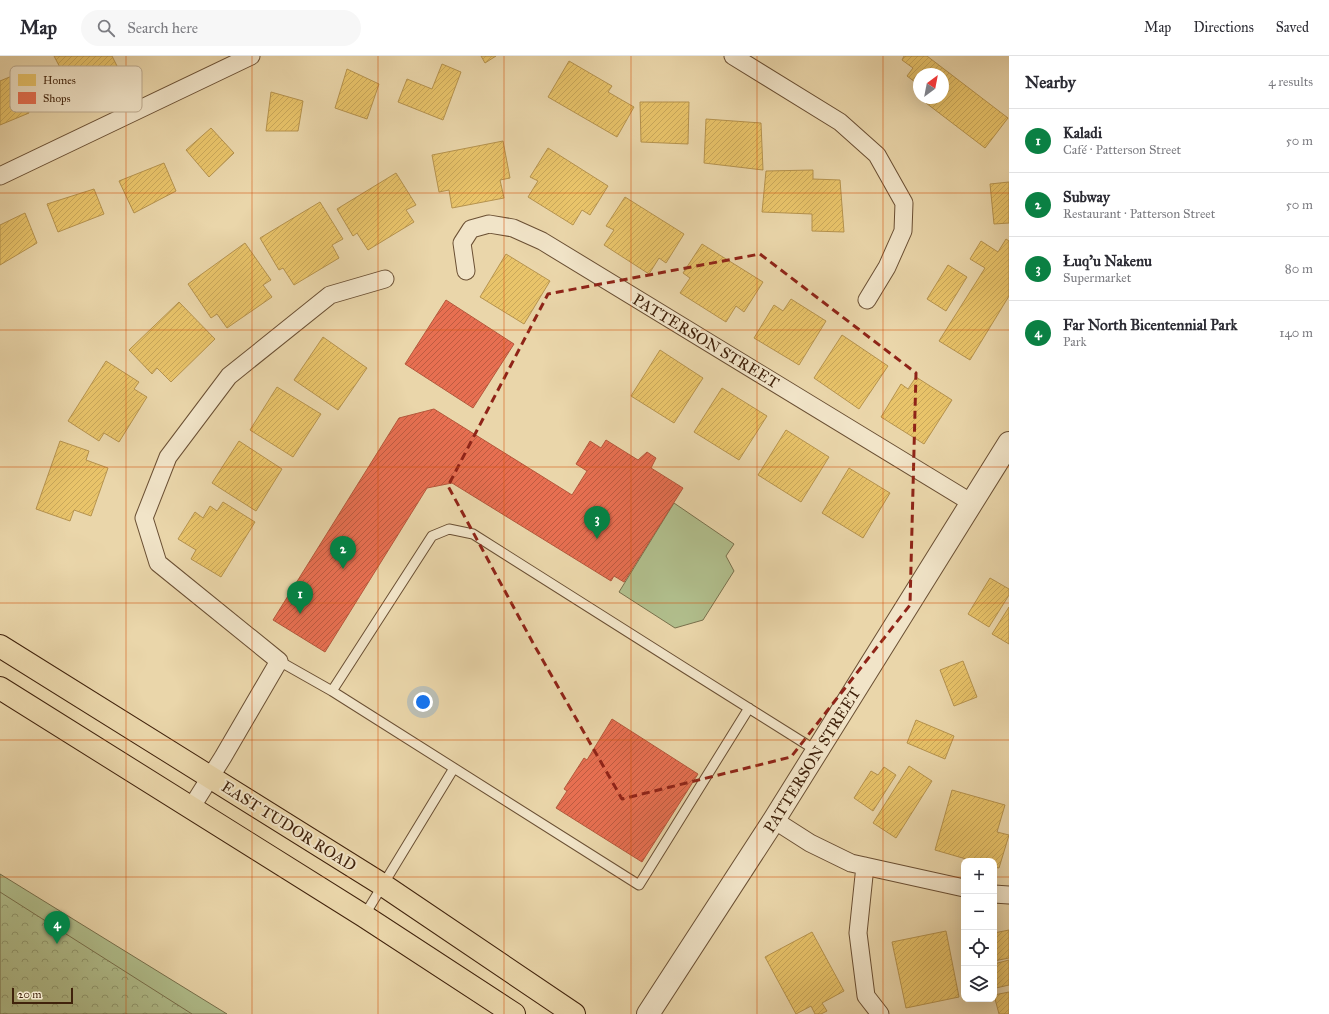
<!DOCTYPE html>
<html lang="en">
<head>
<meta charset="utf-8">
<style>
  :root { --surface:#fff; --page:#f7f7f7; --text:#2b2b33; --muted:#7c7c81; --line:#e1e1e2; --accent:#0b8043 }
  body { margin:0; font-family:"IM FELL Great Primer",serif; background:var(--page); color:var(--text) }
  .controls { position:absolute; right:12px; bottom:12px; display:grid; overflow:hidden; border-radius:8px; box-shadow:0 4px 16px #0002 }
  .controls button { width:36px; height:36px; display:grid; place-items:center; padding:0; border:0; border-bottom:1px solid var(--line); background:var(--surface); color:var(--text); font:20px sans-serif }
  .compass { position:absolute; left:913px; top:12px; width:36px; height:36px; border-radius:50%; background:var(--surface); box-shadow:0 4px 16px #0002; rotate:32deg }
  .scale { position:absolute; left:12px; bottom:10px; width:61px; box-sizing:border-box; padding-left:4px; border:2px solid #40220b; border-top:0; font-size:11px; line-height:14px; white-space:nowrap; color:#40220b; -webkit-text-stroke:3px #f1e4c8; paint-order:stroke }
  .you { position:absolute; left:423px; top:646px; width:14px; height:14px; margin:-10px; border:3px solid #fff; border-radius:50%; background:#1a73e8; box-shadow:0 0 0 6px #1a73e833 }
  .badge { display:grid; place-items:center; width:26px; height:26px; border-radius:50%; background:var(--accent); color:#fff; font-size:13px; font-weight:700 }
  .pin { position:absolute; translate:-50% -33px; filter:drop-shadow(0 1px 2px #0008) }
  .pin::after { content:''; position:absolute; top:21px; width:14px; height:12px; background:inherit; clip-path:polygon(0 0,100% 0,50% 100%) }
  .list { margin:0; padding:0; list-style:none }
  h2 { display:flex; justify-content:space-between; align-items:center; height:52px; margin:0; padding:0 16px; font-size:17px }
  h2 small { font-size:13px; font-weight:400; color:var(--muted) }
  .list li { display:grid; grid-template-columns:26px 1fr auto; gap:12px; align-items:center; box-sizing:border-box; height:64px; padding:0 16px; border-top:1px solid var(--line) }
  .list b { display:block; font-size:15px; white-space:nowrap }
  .list p { margin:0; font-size:13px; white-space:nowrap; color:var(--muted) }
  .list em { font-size:13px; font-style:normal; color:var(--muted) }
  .icon { flex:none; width:22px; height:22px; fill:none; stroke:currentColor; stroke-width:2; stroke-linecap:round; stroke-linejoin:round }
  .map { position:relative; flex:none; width:1009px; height:958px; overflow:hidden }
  header { display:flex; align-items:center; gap:24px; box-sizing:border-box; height:56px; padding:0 20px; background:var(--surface); border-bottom:1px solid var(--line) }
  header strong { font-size:19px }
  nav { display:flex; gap:22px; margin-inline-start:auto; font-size:14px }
  .search { width:280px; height:36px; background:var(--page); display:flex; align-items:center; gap:10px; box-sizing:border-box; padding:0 14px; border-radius:22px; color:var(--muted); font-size:15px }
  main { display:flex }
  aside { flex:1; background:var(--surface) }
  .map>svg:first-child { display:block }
  .green { fill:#b1bf8d; stroke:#78704c }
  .forest { fill:url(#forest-crowns); stroke:#78704c }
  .homes { fill:url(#homes-hatch); stroke:#b6934e }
  .shops { fill:url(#shops-hatch); stroke:#b5583c }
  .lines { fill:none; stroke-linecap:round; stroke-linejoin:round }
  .service-casing { stroke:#6a4f33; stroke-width:11 }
  .minor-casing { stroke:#6a4f33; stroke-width:19 }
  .tertiary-casing { stroke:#6a4f33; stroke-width:24 }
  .primary-casing { stroke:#40220b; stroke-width:24 }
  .service { stroke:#f1e4c8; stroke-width:9 }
  .minor { stroke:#f1e4c8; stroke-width:17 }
  .tertiary { stroke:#f1e4c8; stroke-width:22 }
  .primary { stroke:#ead6aa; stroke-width:22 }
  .marked { fill:none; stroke:#8f2418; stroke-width:3; stroke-dasharray:8 5; stroke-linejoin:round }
  .grid { fill:none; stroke:#cf510c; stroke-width:1; stroke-opacity:0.55 }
  .labels { text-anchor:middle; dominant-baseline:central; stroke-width:4; stroke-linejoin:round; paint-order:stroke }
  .street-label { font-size:16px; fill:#40220b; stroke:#f1e4c8 }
  .key { fill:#f1e4c8; stroke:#bcaa8f; stroke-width:1 }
  .key-label { font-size:11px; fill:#40220b }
</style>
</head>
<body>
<header>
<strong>Map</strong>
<div class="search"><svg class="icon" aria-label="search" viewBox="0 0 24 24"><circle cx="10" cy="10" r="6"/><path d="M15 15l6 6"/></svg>Search here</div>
<nav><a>Map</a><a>Directions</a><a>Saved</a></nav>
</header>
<main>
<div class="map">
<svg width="1009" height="958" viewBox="0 0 1009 958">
  <defs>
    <pattern id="forest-crowns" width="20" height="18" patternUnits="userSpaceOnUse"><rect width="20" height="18" fill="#b1bf8d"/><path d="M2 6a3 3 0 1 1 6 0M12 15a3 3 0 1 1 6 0" fill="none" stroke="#919b71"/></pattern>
    <pattern id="homes-hatch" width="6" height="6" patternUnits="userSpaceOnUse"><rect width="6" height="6" fill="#e9c46a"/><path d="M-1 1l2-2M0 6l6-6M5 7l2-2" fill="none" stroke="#c9a85b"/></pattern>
    <pattern id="shops-hatch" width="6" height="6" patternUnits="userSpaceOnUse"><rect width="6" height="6" fill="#e76f51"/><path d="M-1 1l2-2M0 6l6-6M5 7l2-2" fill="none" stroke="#bd5b41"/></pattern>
  </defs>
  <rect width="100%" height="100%" fill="#ead6aa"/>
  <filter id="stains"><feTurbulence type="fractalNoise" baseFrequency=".005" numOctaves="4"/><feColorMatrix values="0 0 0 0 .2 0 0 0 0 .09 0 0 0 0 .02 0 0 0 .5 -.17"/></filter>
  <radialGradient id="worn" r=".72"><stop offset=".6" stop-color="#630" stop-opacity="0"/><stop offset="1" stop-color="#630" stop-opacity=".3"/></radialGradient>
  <path class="green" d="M674 447 734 488 726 500 734 515 703 564 675 572 619 536Z
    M0 818 227 958H0Z"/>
  <path class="forest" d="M0 836 192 958H0Z"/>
  <path class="homes" d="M54 0H112L118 12 88 27 81 13 65 21Z
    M481 0H496L485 7Z
    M904 0H927L1008 62 985 92 926 47 930 42H943V18H919V29L907 20 913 12 902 4Z
    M569 5 612 30 608 36 634 51 617 81 548 41Z
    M442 8 461 16 443 64 398 46 407 23 432 33Z
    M31 12 43 40 25 48 29 57 0 69V25Z
    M347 13 379 28 367 63 335 52Z
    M271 36 303 45 298 75H266Z
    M640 46H689L688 88 641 86Z
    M706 63 761 67 763 114 704 107Z
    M211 72 234 97 209 121 186 94Z
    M503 85 510 122 500 124 504 142 452 152 449 134 439 136 432 99Z
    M548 92 608 130 590 159 582 154 573 169 528 141 538 125 530 121Z
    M164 107 176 135 134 157 119 125Z
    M813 114V123L840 124 844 176 812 175V158L762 156 766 115Z
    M396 117 416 149 406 154 414 166 368 194 357 177 353 180 337 153Z
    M1009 126V167L994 168 990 128Z
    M94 133 104 158 58 176 47 148Z
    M625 141 684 178 666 207 659 202 649 218 604 189 614 174 606 170Z
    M320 146 343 183 332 189 339 202 294 229 283 212 279 214 260 182Z
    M25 157 37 187 0 209V169Z
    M1006 183 1009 185V240L970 304 939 285 985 212 970 203 981 185 998 196Z
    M245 187 271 224 263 229 272 241 227 272 217 258 211 262 188 228Z
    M702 188 763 226 744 256 736 250 726 266 680 237 690 222 683 217Z
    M506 198 550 225 524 268 480 241Z
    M948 209 967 221 946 255 927 243Z
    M791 243 826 265 799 309 754 282 774 249 783 255Z
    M179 246 215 283 171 326 157 312 152 318 129 294Z
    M842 279 888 310 859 353 814 322Z
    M323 281 367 312 338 354 294 324Z
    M660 294 703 322 674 367 631 340Z
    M106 305 139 326 134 333 147 341 119 386 104 377 99 385 68 365Z
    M916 321 952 344 924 388 881 361 901 328 908 333Z
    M277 331 321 358 293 401 250 374Z
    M722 332 767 360 739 404 694 376Z
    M786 374 829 401 801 446 758 419Z
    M60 385 89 395 86 404 108 412 91 460 74 454 70 465 36 453Z
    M239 385 282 413 256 455 212 427Z
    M849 412 890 437 863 482 822 457Z
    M223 446 255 466 221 521 191 503 196 494 178 483 195 456 203 462 210 450 217 455Z
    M990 522 1009 533V539L989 571 968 558Z
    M1009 551V588L992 578Z
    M963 605 977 641 954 650 940 614Z
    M916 664 954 680 945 703 907 687Z
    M909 710 932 725 896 782 873 767Z
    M884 711 896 719 873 755 854 742 871 715 878 719Z
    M952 734 1005 749 997 776 1009 779 999 812 994 811V805H973L935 794Z
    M1009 874V902L994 905V877Z
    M946 875 959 941 906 952 892 886Z
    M812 876 844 935 822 947 827 955 821 958H815L811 950 796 958 765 901Z
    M1009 904V929L996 932 994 925V908Z
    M1009 936V958H999L994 939Z"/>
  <path class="shops" d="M446 244 514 288 473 352 405 308Z
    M434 353 572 439 587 415 576 408 590 385 601 392 606 384 638 404 647 396 656 402 651 412 683 432 624 526 614 520 611 525 452 427 427 432 325 596 273 564 399 362Z
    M612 663 698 718 642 806 556 752 567 735 564 733 584 702 587 704Z"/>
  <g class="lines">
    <defs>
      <path id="service" d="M279 605 332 635
        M749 652 639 829 332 635 432 480 449 473 473 478C588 551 702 623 817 695
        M364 860 454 712"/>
      <path id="minor" d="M733 0 840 66 877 99 904 147 903 175 887 211 867 244
        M0 120 251 0
        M466 215 462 187 471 173 489 168 513 172 542 185 972 447
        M191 752 223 701 279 605 158 507 144 462 168 401 229 320 330 239 385 223
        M774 764 810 787 851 807 964 832
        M865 810 858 877 866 940 880 958
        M994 838 1009 839"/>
      <path id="tertiary" d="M648 958 774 764 1009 387"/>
      <path id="primary" d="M0 590 383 829 574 958
        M0 632 364 860 514 958"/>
    </defs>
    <use href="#service" class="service-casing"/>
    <use href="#minor" class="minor-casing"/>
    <use href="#tertiary" class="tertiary-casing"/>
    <use href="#primary" class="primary-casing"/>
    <use href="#service" class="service"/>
    <use href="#minor" class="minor"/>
    <use href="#tertiary" class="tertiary"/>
    <use href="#primary" class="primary"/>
  </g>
  <path class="marked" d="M760 198 916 317 910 549 791 701 622 743 533 587 448 430 548 238Z"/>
  <path class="grid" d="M126 0V958M252 0V958M378 0V958M504 0V958M631 0V958M757 0V958M883 0V958M0 137H1009M0 274H1009M0 411H1009M0 547H1009M0 684H1009M0 821H964M994 821H1009"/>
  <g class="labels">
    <g class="street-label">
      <text transform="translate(706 285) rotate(31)">PATTERSON STREET</text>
      <text transform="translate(812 704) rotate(-58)">PATTERSON STREET</text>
      <text transform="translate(289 770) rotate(32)">EAST TUDOR ROAD</text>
    </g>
  </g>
  <rect x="10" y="10" width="132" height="46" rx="6" class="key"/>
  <rect x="18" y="18" width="18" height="12" fill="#e9c46a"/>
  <rect x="18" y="36" width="18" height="12" fill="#e76f51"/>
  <g class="key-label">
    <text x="43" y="28">Homes</text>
    <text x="43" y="46">Shops</text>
  </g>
  <rect width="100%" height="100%" filter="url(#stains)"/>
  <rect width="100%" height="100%" fill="url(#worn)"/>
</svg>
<div class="controls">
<button>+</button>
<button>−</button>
<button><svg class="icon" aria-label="locate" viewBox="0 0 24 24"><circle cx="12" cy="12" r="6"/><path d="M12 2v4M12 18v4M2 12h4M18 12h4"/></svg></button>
<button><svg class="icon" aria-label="layers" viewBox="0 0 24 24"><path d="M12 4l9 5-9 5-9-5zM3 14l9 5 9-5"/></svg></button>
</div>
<svg class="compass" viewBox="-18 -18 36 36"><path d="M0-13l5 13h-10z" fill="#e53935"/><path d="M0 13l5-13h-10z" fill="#7c7c81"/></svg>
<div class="scale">20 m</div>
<div class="you"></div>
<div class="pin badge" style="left:300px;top:558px">1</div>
<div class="pin badge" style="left:343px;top:513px">2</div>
<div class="pin badge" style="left:597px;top:483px">3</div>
<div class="pin badge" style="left:57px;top:888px">4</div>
</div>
<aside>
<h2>Nearby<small>4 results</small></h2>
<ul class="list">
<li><span class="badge">1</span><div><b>Kaladi</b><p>Café · Patterson Street</p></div><em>50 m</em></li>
<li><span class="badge">2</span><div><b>Subway</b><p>Restaurant · Patterson Street</p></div><em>50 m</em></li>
<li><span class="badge">3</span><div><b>Łuq’u Nakenu</b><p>Supermarket</p></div><em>80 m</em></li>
<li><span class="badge">4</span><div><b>Far North Bicentennial Park</b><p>Park</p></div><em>140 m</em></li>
</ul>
</aside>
</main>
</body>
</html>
